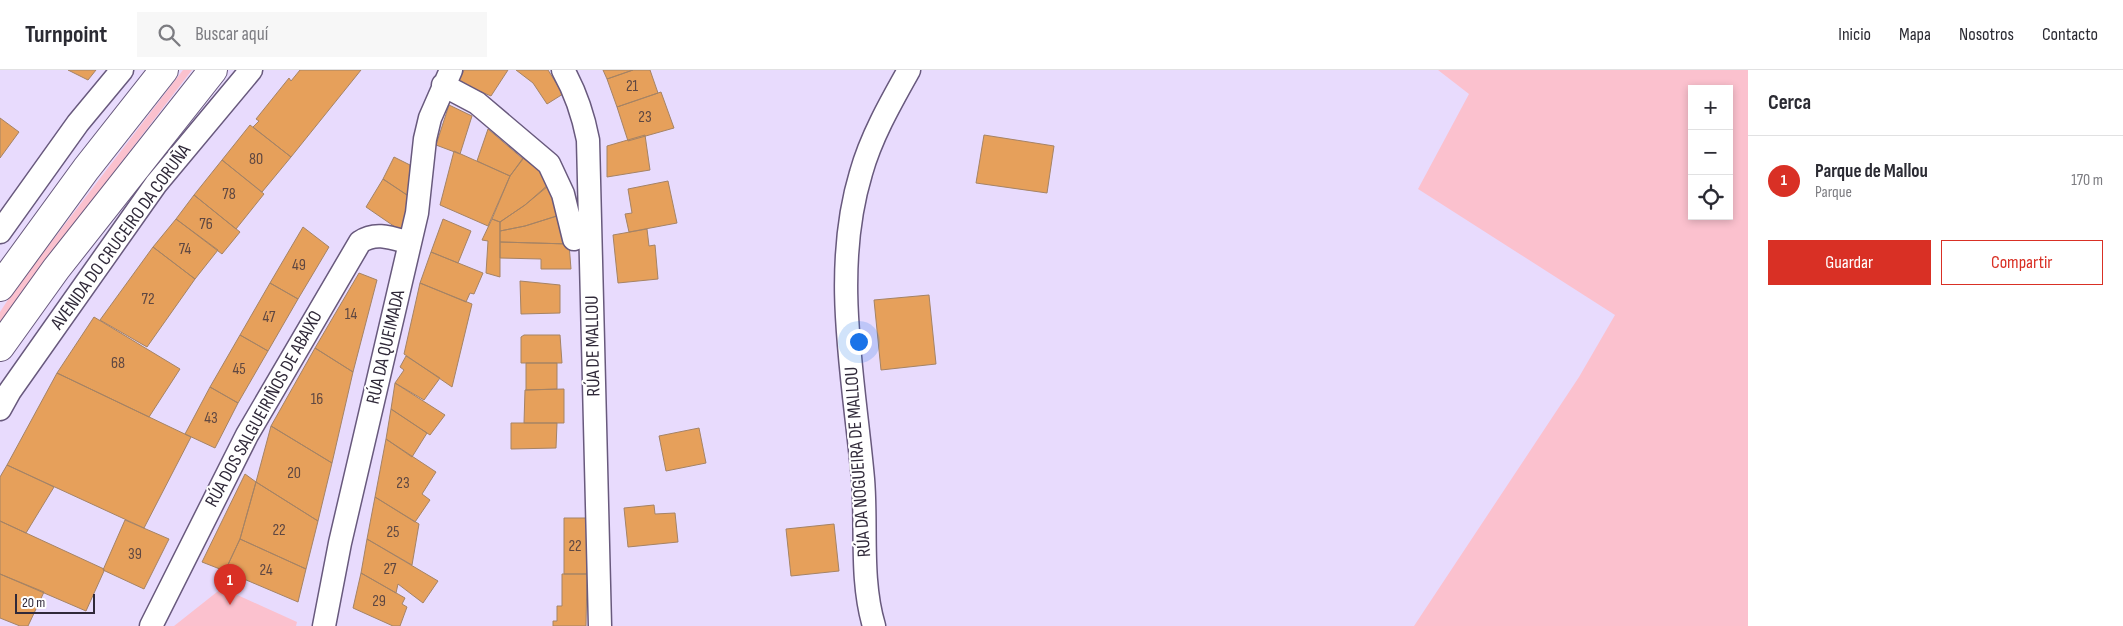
<!DOCTYPE html>
<html lang="es">
<head>
<meta charset="utf-8">
<style>
  :root { --surface:#fff; --page:#f7f7f7; --text:#2b2b33; --muted:#7c7c81; --line:#e1e1e2; --accent:#d93025 }
  body { margin:0; font-family:"Sofia Sans Condensed",sans-serif; background:var(--page); color:var(--text) }
  .controls { position:absolute; right:15px; top:15px; display:grid; overflow:hidden; border-radius:0px; box-shadow:0 2px 8px #0003 }
  .controls button { width:45px; height:45px; display:grid; place-items:center; padding:0; border:0; border-bottom:1px solid var(--line); background:var(--surface); color:var(--text); font:25px sans-serif }
  .scale { position:absolute; left:15px; bottom:12px; width:80px; box-sizing:border-box; padding-left:5px; border:2px solid #302939; border-top:0; font-size:14px; line-height:18px; white-space:nowrap; color:#302939; -webkit-text-stroke:4px #fff; paint-order:stroke }
  .you { position:absolute; left:858px; top:271px; width:18px; height:18px; margin:-12px; border:4px solid #fff; border-radius:50%; background:#1a73e8; box-shadow:0 0 0 8px #1a73e833 }
  .badge { display:grid; place-items:center; width:32px; height:32px; border-radius:50%; background:var(--accent); color:#fff; font-size:16px; font-weight:700 }
  .pin { position:absolute; translate:-50% -41px; filter:drop-shadow(0 1px 2px #0008) }
  .pin::after { content:''; position:absolute; top:26px; width:18px; height:15px; background:inherit; clip-path:polygon(0 0,100% 0,50% 100%) }
  .list { margin:0; padding:0; list-style:none }
  h2 { display:flex; justify-content:space-between; align-items:center; height:65px; margin:0; padding:0 20px; font-size:21px }
  h2 small { font-size:16px; font-weight:400; color:var(--muted) }
  .list li { display:grid; grid-template-columns:32px 1fr auto; gap:15px; align-items:center; box-sizing:border-box; height:90px; padding:0 20px; border-top:1px solid var(--line) }
  .list b { display:block; font-size:19px; white-space:nowrap }
  .list p { margin:0; font-size:16px; white-space:nowrap; color:var(--muted) }
  .list em { font-size:16px; font-style:normal; color:var(--muted) }
  .actions { display:flex; gap:10px; padding:15px 20px }
  .actions a { flex:1; padding:11px 0; border:1px solid var(--accent); border-radius:0px; text-align:center; font-size:18px; color:var(--accent) }
  .actions .main { background:var(--accent); color:#fff }
  .icon { flex:none; width:28px; height:28px; fill:none; stroke:currentColor; stroke-width:2; stroke-linecap:round; stroke-linejoin:round }
  .map { position:relative; flex:none; width:1748px; height:556px; overflow:hidden }
  header { display:flex; align-items:center; gap:30px; box-sizing:border-box; height:70px; padding:0 25px; background:var(--surface); border-bottom:1px solid var(--line) }
  header strong { font-size:24px }
  nav { display:flex; gap:28px; margin-inline-start:auto; font-size:18px }
  .search { width:350px; height:45px; background:var(--page); display:flex; align-items:center; gap:12px; box-sizing:border-box; padding:0 18px; border-radius:0px; color:var(--muted); font-size:19px }
  main { display:flex }
  aside { flex:1; background:var(--surface) }
  .map>svg:first-child { display:block }
  .green { fill:#fbc1ce; fill-rule:evenodd }
  .building { fill:#e6a05b; stroke:#a58365 }
  .lines { fill:none; stroke-linecap:round; stroke-linejoin:round }
  .minor-casing { stroke:#68597d; stroke-width:25 }
  .primary-casing { stroke:#68597d; stroke-width:30 }
  .minor { stroke:#fff; stroke-width:22 }
  .primary { stroke:#fff; stroke-width:28 }
  .labels { text-anchor:middle; dominant-baseline:central; stroke-width:4; stroke-linejoin:round; paint-order:stroke }
  .number-label { font-size:16px; fill:#5e4742 }
  .street-label { font-size:19px; fill:#302939; stroke:#fff }
</style>
</head>
<body>
<header>
<strong>Turnpoint</strong>
<div class="search"><svg class="icon" aria-label="search" viewBox="0 0 24 24"><circle cx="10" cy="10" r="6"/><path d="M15 15l6 6"/></svg>Buscar aquí</div>
<nav><a>Inicio</a><a>Mapa</a><a>Nosotros</a><a>Contacto</a></nav>
</header>
<main>
<div class="map">
<svg width="1748" height="556" viewBox="0 0 1748 556">
  <rect width="100%" height="100%" fill="#e8dbfd"/>
  <path class="green" d="M183 0H192L54 180 0 257V242L13 222Z
    M1438 0H1748V556H1414L1579 307 1615 245 1418 119 1469 24ZM1692 19H1729V146H1692Z
    M222 518 297 552 296 556H174Z"/>
  <path class="building" d="M68 0H96L88 10Z
    M300 0H361L291 87 253 57 259 51 256 49 289 8 291 11Z
    M464 0H508L491 26 458 12Z
    M516 0H548L563 24 547 34 533 13Z
    M603 0H633L607 9Z
    M633 0H650L658 23 617 37 607 9Z
    M661 22 674 58 628 71 617 37Z
    M449 35 472 46 460 84 436 75Z
    M0 48 19 62 0 88Z
    M250 55 291 87 262 122 222 90Z
    M488 59 523 89 510 106 477 91Z
    M645 65 650 100 607 107V76Z
    M984 65 1054 76 1047 123 976 113Z
    M454 81 510 106 488 156 440 135Z
    M394 87 410 95V127L383 109Z
    M523 88 545 104 553 112 525 135 500 152 492 149 510 106Z
    M222 90 264 124 236 159 194 125Z
    M383 109 410 127 411 135 401 161 366 137Z
    M668 111 677 153 629 162 625 144 632 143 628 119Z
    M550 113 560 145 525 156 500 161V152L525 135Z
    M194 125 240 162 222 184 176 149Z
    M560 145 569 174 500 172V161L525 156Z
    M176 149 218 180 195 209 153 177Z
    M443 149 471 161 458 193 431 182Z
    M492 149 500 152V207L486 203 488 171 482 170Z
    M303 157 329 177 298 229 270 213Z
    M647 159 649 176 655 175 658 209 618 213 613 165Z
    M500 172 569 174 571 199H541V189L500 188Z
    M153 177 195 209 147 277 100 250Z
    M431 182 483 203 474 224 470 223 466 232 420 213Z
    M359 203 377 210 353 302 315 278Z
    M520 211 560 215V243L521 244Z
    M270 213 298 229 268 281 240 265Z
    M420 213 472 234 452 317 404 284Z
    M929 225 936 294 881 300 874 230Z
    M94 247 180 299 149 347 57 303Z
    M240 265 268 281 238 333 210 317Z
    M524 265H560L562 293H521V267Z
    M315 278 353 302 332 393 271 356Z
    M406 286 440 308 424 330 395 313 404 300 400 297Z
    M526 293H557V319L526 320Z
    M57 303 191 367 144 458 7 395Z
    M395 313 445 345 430 365 391 339Z
    M210 317 238 333 215 378 185 364Z
    M564 319V353H524L525 320Z
    M391 339 427 363 412 387 386 369Z
    M511 353H557L556 378 511 379Z
    M271 356 332 393 318 451 256 412Z
    M699 358 706 393 666 401 659 366Z
    M386 369 436 402 422 424 430 430 415 452 375 427Z
    M7 395 54 417 26 463 0 451V407Z
    M245 404 256 412 240 469 225 501 202 492Z
    M256 412 318 451 306 499 240 469Z
    M375 427 419 454 412 495 367 469Z
    M654 435 655 444 675 443 678 472 628 477 624 438Z
    M564 448H587V504H564Z
    M125 450 169 469 144 519 103 500Z
    M0 451 104 499V501L86 541 0 504Z
    M834 454 839 501 791 506 786 459Z
    M240 469 306 499 298 532 225 501Z
    M367 469 438 511 423 533 398 514 396 523 361 503Z
    M361 503 405 528 402 534 407 537 400 556H393L353 538Z
    M0 504 44 522 28 556H20L0 548Z
    M562 504H587L586 556H553V551H557V536H562Z"/>
  <g class="lines">
    <defs>
      <path id="minor" d="M563 0C576 23 583 44 588 70L600 556
        M443 15 477 33 549 94 563 124 574 169
        M0 162 78 53 122 0
        M0 339 10 321 156 114 251 0
        M151 556 247 365 360 172C376 161 392 168 410 173
        M324 556 340 473 417 143 425 69 430 48 451 0
        M874 556C860 509 867 457 863 409 854 308 831 202 861 103 871 67 891 32 909 0"/>
      <path id="primary" d="M0 217 86 99 164 0
        M0 277 56 199 213 0"/>
    </defs>
    <use href="#minor" class="minor-casing"/>
    <use href="#primary" class="primary-casing"/>
    <use href="#minor" class="minor"/>
    <use href="#primary" class="primary"/>
  </g>
  <g class="labels">
    <g class="number-label">
      <text x="632" y="16">21</text>
      <text x="645" y="47">23</text>
      <text x="256" y="89">80</text>
      <text x="229" y="124">78</text>
      <text x="206" y="154">76</text>
      <text x="185" y="179">74</text>
      <text x="299" y="195">49</text>
      <text x="148" y="229">72</text>
      <text x="351" y="244">14</text>
      <text x="269" y="247">47</text>
      <text x="118" y="293">68</text>
      <text x="239" y="299">45</text>
      <text x="317" y="329">16</text>
      <text x="211" y="348">43</text>
      <text x="294" y="403">20</text>
      <text x="403" y="413">23</text>
      <text x="279" y="460">22</text>
      <text x="393" y="462">25</text>
      <text x="575" y="476">22</text>
      <text x="135" y="484">39</text>
      <text x="390" y="499">27</text>
      <text x="266" y="500">24</text>
      <text x="379" y="531">29</text>
    </g>
    <g class="street-label">
      <text transform="translate(121 167) rotate(-54)">AVENIDA DO CRUCEIRO DA CORUÑA</text>
      <text transform="translate(593 276) rotate(-91)">RÚA DE MALLOU</text>
      <text transform="translate(386 277) rotate(-77)">RÚA DA QUEIMADA</text>
      <text transform="translate(264 339) rotate(-61)">RÚA DOS SALGUEIRIÑOS DE ABAIXO</text>
      <text transform="translate(858 392) rotate(-94)">RÚA DA NOGUEIRA DE MALLOU</text>
    </g>
  </g>
</svg>
<div class="controls">
<button>+</button>
<button>−</button>
<button><svg class="icon" aria-label="locate" viewBox="0 0 24 24"><circle cx="12" cy="12" r="6"/><path d="M12 2v4M12 18v4M2 12h4M18 12h4"/></svg></button>
</div>
<div class="scale">20 m</div>
<div class="you"></div>
<div class="pin badge" style="left:230px;top:535px">1</div>
</div>
<aside>
<h2>Cerca<small></small></h2>
<ul class="list">
<li><span class="badge">1</span><div><b>Parque de Mallou</b><p>Parque</p></div><em>170 m</em></li>
</ul>
<div class="actions"><a class="main">Guardar</a><a>Compartir</a></div>
</aside>
</main>
</body>
</html>
